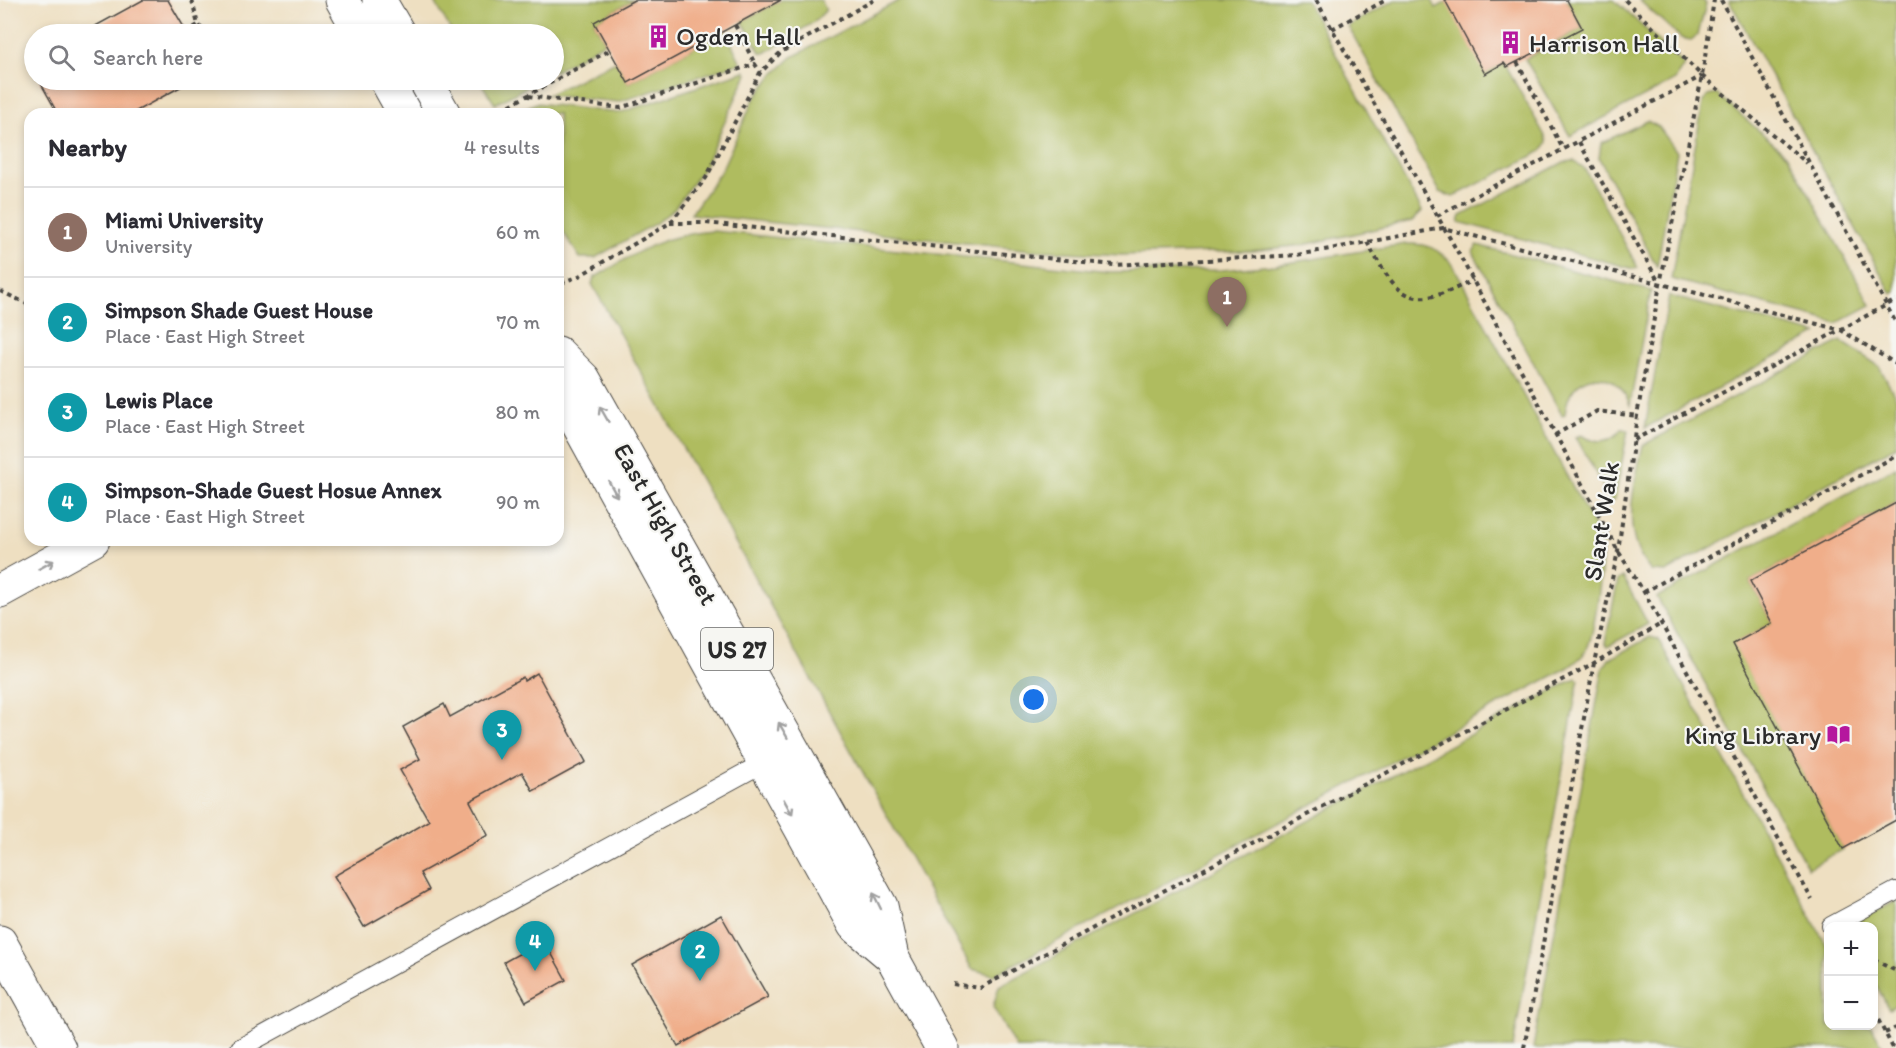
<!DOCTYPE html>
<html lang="en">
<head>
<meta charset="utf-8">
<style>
  :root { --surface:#fff; --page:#f7f7f7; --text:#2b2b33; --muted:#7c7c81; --line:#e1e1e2; --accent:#0b8043 }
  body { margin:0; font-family:Itim,sans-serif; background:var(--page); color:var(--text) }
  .controls { position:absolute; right:18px; bottom:18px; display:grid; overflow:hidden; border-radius:12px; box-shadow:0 3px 9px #0003 }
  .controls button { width:54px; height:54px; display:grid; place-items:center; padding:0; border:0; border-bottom:2px solid var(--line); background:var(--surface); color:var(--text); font:30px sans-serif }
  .you { position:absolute; left:1034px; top:700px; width:21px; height:21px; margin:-15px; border:4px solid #fff; border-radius:50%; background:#1a73e8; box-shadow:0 0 0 9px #1a73e833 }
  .badge { display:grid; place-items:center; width:39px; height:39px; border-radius:50%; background:var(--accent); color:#fff; font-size:20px; font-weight:700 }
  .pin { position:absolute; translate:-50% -50px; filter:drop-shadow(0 2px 3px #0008) }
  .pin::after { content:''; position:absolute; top:32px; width:21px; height:18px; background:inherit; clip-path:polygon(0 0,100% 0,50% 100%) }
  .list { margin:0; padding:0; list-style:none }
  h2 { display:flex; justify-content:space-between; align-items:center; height:78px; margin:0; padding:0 24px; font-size:26px }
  h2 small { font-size:20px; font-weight:400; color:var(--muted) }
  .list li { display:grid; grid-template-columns:39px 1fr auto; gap:18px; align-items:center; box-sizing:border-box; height:90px; padding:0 24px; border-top:2px solid var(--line) }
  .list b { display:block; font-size:22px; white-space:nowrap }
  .list p { margin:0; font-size:20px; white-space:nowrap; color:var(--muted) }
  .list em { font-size:20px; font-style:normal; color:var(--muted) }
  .icon { flex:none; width:33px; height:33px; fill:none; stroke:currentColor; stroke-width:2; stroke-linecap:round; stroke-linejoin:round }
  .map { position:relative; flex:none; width:1896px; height:1048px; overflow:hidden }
  .search { position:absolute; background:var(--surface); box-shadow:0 3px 9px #0003; left:24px; top:24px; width:540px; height:66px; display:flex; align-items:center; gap:15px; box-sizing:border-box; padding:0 21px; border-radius:33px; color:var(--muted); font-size:22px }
  .panel { position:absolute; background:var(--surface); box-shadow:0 3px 9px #0003; left:24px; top:108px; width:540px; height:438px; border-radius:18px }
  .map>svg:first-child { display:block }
  .green { fill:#afbc5e; stroke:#6d7444; stroke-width:1.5 }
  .building { fill:#f0ae8a }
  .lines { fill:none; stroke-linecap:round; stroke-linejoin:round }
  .lane-casing { stroke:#484642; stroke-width:20 }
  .street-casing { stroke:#484642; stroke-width:35 }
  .highway-casing { stroke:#484642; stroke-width:35 }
  .path { stroke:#484642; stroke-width:4; stroke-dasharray:4.5 4.5; stroke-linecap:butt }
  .lane { stroke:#fff; stroke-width:18 }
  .street { stroke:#fff; stroke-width:33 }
  .highway { stroke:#fff; stroke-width:33 }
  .oneway { stroke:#a0a0a0 }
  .labels { text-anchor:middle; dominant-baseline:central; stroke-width:4.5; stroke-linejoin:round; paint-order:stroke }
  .shield { fill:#f6f6f2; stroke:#686867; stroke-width:1.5 }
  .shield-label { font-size:24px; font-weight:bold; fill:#2b2b2b }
  .poi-label { font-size:26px; fill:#2b2b2b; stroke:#f6f6f2; text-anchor:start }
  .street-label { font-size:26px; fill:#2b2b2b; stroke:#f6f6f2 }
</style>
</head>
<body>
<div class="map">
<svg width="1896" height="1048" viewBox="0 0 1896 1048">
  <rect width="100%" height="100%" fill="#f6f6f2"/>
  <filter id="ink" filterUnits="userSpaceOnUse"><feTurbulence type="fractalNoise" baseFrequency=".0167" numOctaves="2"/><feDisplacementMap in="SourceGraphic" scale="12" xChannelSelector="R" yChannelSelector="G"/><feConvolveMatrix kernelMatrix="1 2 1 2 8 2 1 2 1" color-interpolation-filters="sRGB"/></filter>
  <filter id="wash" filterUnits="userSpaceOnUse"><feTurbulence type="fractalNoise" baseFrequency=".008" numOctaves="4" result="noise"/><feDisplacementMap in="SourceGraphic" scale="24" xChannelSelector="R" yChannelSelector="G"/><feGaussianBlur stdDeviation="1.35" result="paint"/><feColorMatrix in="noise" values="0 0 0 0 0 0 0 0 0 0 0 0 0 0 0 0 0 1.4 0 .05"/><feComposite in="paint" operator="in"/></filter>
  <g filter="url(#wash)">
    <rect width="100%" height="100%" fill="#eedfc1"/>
    <path class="green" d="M434 0H634L594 22 605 42 554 72V34H453Z
      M781 0H821L826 10 814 22 765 53 760 52 742 21Z
      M900 0H1306L1422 211 1412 221 1303 245 1251 251 1121 255 1031 250 691 214 721 171 753 101 770 78 792 57Z
      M1395 0H1432L1436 8 1447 2 1486 73 1504 63 1545 136 1547 142 1542 151 1453 197 1440 192 1348 26Z
      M1567 0H1614L1684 65 1675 80 1570 136 1525 59 1582 28Z
      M1639 0H1703L1706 4 1698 35 1691 40 1681 38Z
      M1729 0H1896V292L1892 294Z
      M725 30 741 63 618 102 547 95 616 61 628 83Z
      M745 71 747 74 704 167 674 209 656 223 595 258H580L558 224V114H513L536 103 619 113Z
      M479 80H540L495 104Z
      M1717 94 1788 156 1871 305 1837 323 1671 279 1703 103 1708 96Z
      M1647 121 1659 127 1677 152 1657 267 1599 158 1601 143Z
      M1574 161 1584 168 1638 268 1634 269 1459 222 1461 216 1564 162Z
      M713 231 1110 272 1222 270 1275 265 1406 244C1427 243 1439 249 1453 265L1601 539C1605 557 1595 634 1586 651 1582 658 1575 662 1569 667L994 975 972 969 592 284 594 278C637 252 661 235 713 231Z
      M1477 245 1651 291 1630 405C1616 364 1569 369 1565 414L1562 415 1473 252Z
      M1669 296 1817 334 1645 428Z
      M1841 341 1879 366 1896 398V446L1666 572 1651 571C1619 536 1634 486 1643 445Z
      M1622 429 1628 430 1615 499 1611 501 1576 437 1581 435C1595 444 1612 443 1622 429Z
      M1896 467V503L1750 581 1772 623 1734 644 1843 849 1808 868 1657 597Z
      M1623 577 1648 624 1608 646 1605 642 1618 580Z
      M1650 637 1658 639 1828 948V1026H1871L1884 1048H1533L1603 668 1609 659Z
      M1576 678 1579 680 1578 683 1513 1048H1016L993 1007 999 986Z
      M1896 901V1005L1889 1009 1874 981V926H1849Z"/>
    <g id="blocks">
      <path class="building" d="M143 0H168L188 34H69L79 29 81 34Z
        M634 0H781L628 83 594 22Z
        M1445 0H1567L1582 28 1507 67 1504 63 1485 74Z
        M39 80H193L131 114H58Z
        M1896 503V820L1843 849 1733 644 1772 623 1750 581Z
        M537 673 586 762 533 791 522 772 470 801 488 835 420 873 429 890 364 927 334 876 429 821 400 770 420 759 403 727 444 704 450 717 523 677 524 681Z
        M721 915 768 997 678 1046 632 965Z
        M544 940 566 980 526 1002 504 962Z"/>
    </g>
  </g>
  <g filter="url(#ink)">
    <use href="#blocks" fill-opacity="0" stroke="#484642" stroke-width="1.5"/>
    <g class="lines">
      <defs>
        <path id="lane" d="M1831 926 1896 891
          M240 1048 763 763"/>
        <path id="street" d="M0 591 93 540
          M0 942 59 1048"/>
        <path id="highway" d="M342 0 361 34
          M379 0 399 34
          M386 80 405 114
          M425 80 444 114
          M558 353 584 379 881 906 892 957 942 1048
          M558 381 562 395 854 925 892 957"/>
      </defs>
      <use href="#lane" class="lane-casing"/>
      <use href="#street" class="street-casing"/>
      <use href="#highway" class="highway-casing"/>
      <path class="path" d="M192 0 198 25 208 34
        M1316 0 1461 258 1618 551 1644 592 1812 900
        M1625 0 1702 76 1807 163
        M1721 0 1896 323
        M735 25 755 64
        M1332 29 1386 0
        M186 32 198 25
        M300 34 314 28
        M1517 62 1563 149
        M528 96 620 108 755 64 760 72
        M494 114 610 50
        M1579 142 1660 284
        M1437 216 1702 76
        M670 223H706L1114 265 1297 255 1443 228 1841 330 1896 364
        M1367 242C1399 300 1410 312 1473 280
        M561 283 579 276 670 223 706 178 760 73 781 52 874 0
        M0 291 30 305
        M1555 435 1597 411 1637 416
        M1634 440 1896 300
        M1644 592 1896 456
        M1874 960 1896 971
        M953 984 980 988 1594 663 1661 624
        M1874 1012 1893 1048
        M1885 1033 1896 1028
        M1524 1048 1594 663 1618 551 1637 416 1660 284 1702 76 1714 0"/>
      <use href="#lane" class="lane"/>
      <use href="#street" class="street"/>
      <use href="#highway" class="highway"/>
    </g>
    <defs><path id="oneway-shaft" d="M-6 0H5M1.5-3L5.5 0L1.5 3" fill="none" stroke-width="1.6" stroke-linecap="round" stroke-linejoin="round" transform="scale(1.5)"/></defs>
    <g class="oneway">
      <use href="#oneway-shaft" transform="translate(604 414) rotate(-120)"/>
      <use href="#oneway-shaft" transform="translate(613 489) rotate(61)"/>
      <use href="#oneway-shaft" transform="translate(46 565) rotate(-29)"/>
      <use href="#oneway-shaft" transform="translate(783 730) rotate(-120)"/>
      <use href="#oneway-shaft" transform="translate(788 807) rotate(61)"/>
      <use href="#oneway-shaft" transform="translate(877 901) rotate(-116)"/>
    </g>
  </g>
  <defs>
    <symbol id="building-bare" viewBox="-9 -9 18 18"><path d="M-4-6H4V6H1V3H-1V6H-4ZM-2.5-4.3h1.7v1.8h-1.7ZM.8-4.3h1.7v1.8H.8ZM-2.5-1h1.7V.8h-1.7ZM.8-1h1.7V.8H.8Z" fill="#b5179e" stroke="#f6f6f2" stroke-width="2.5" paint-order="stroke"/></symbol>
    <symbol id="library-bare" viewBox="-9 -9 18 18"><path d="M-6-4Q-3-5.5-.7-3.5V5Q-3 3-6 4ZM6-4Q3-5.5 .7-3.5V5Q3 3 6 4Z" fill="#b5179e" stroke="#f6f6f2" stroke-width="2.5" paint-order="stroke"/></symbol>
  </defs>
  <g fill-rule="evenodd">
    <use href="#building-bare" x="642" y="20" width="33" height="33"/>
    <use href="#building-bare" x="1494" y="26" width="33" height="33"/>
    <use href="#library-bare" x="1822" y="718" width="33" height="33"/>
  </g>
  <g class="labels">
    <rect class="shield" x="701" y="628" width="72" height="42" rx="4.5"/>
    <g class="shield-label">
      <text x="737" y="649">US 27</text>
    </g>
    <g class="poi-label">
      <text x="676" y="36">Ogden Hall</text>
      <text x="1529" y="43">Harrison Hall</text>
      <text x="1821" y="735" text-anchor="end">King Library</text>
    </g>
    <g class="street-label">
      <text transform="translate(1601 521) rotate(-81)">Slant Walk</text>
      <text transform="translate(666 524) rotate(60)">East High Street</text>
    </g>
  </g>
</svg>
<div class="controls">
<button>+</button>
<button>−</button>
</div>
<div class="you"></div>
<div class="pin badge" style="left:1227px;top:327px;background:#8d6e63">1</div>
<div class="pin badge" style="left:700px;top:981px;background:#0f9aa8">2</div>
<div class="pin badge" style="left:502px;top:760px;background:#0f9aa8">3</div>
<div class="pin badge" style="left:535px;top:971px;background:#0f9aa8">4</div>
<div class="search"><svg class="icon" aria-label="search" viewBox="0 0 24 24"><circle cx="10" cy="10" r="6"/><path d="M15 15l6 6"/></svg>Search here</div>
<section class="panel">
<h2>Nearby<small>4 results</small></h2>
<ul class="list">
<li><span class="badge" style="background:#8d6e63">1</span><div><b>Miami University</b><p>University</p></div><em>60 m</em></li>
<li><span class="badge" style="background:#0f9aa8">2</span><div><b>Simpson Shade Guest House</b><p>Place · East High Street</p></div><em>70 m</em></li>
<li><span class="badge" style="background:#0f9aa8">3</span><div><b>Lewis Place</b><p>Place · East High Street</p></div><em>80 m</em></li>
<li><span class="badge" style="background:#0f9aa8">4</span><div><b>Simpson-Shade Guest Hosue Annex</b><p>Place · East High Street</p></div><em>90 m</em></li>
</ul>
</section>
</div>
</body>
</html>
